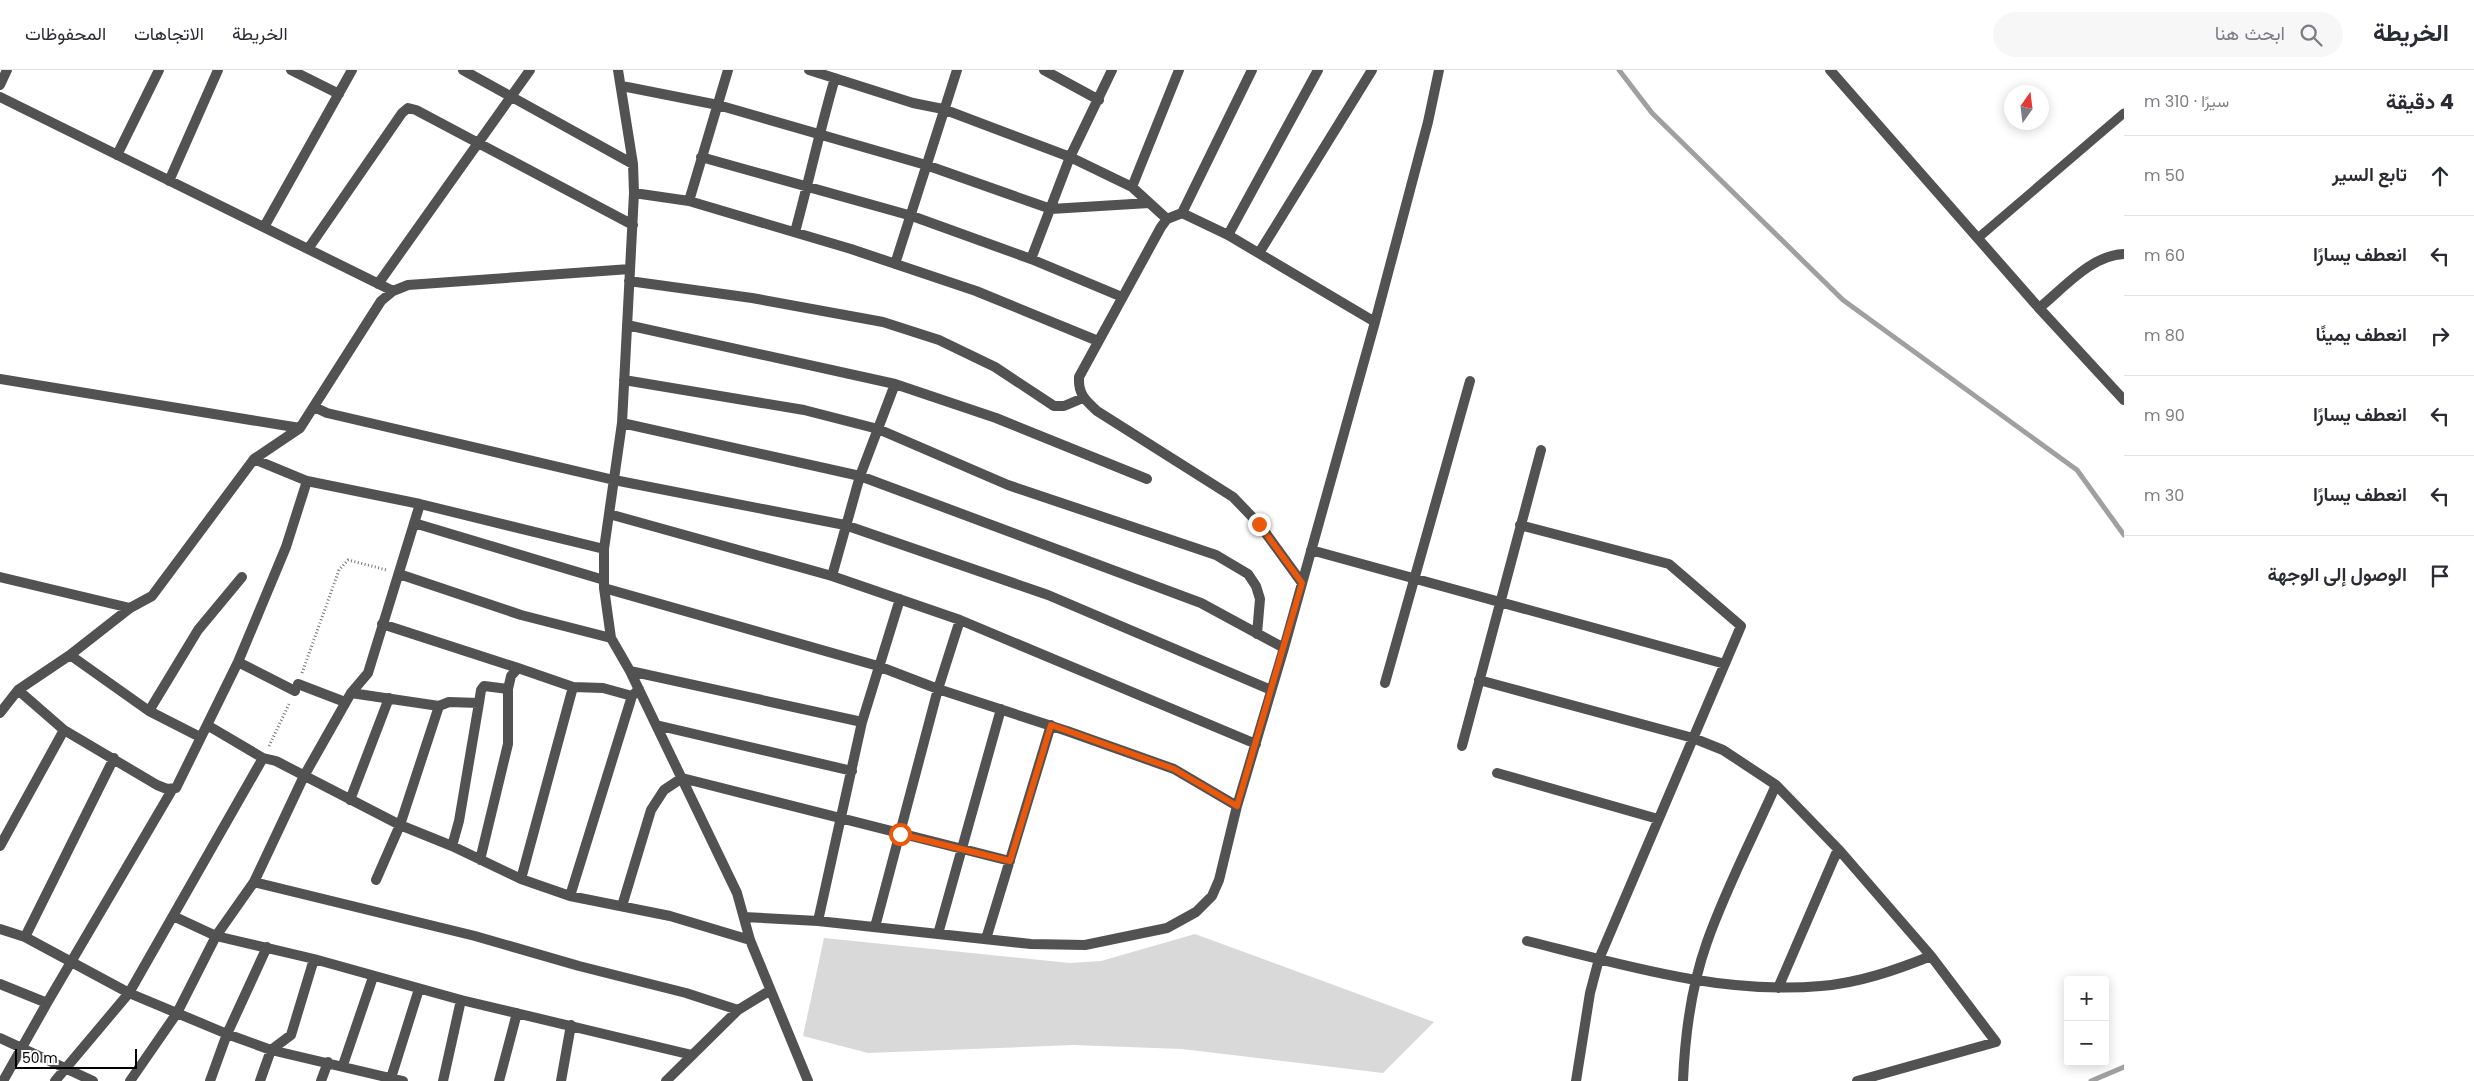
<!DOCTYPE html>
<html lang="ar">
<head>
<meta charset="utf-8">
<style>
  :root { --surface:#fff; --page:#f7f7f7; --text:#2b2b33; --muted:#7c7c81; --line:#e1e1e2 }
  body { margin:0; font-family:Poppins,Vazirmatn,sans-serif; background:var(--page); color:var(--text); direction:rtl }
  .controls { position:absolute; right:15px; bottom:15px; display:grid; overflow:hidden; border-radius:5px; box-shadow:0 2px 12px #0003 }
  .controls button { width:45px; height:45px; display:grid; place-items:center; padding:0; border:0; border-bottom:1px solid var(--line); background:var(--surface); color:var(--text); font:25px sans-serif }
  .compass { position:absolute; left:2004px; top:15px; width:45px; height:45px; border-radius:50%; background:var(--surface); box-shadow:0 2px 12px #0003; rotate:14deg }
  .scale { position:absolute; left:15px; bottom:12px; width:122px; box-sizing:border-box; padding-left:5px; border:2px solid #000; border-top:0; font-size:14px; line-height:18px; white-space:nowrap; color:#000; -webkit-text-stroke:4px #fff; paint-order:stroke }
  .stop { position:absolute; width:15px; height:15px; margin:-11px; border:4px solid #ea580c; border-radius:50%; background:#fff }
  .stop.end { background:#ea580c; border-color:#fff; box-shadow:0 1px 5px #0008 }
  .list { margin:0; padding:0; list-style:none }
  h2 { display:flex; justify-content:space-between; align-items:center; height:65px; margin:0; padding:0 20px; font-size:21px }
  h2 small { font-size:16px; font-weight:400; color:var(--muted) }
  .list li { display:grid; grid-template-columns:32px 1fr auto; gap:15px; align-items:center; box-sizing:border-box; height:80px; padding:0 20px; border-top:1px solid var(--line) }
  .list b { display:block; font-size:19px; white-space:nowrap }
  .list em { font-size:16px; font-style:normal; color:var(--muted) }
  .icon { flex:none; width:28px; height:28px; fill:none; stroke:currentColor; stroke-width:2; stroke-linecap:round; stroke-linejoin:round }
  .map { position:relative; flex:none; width:2124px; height:1011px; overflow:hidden; direction:ltr }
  header { display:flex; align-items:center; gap:30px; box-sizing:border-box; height:70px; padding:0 25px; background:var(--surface); border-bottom:1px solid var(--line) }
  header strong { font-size:24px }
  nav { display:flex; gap:28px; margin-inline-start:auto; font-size:18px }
  .search { width:350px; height:45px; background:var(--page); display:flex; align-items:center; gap:12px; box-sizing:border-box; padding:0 18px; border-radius:28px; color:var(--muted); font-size:19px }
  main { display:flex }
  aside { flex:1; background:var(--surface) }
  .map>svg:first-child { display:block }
  .green { fill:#d9d9d9 }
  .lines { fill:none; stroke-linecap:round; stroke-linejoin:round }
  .stream { stroke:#a0a0a0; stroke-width:5 }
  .path { stroke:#747474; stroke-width:3; stroke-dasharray:1 2.5; stroke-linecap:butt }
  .service { stroke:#525252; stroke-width:9 }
  .minor { stroke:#525252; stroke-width:10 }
  .tertiary { stroke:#525252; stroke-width:10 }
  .route { stroke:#ea580c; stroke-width:6 }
</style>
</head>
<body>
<header>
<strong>الخريطة</strong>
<div class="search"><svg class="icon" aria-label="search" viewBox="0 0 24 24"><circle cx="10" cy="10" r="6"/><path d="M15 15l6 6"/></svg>ابحث هنا</div>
<nav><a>الخريطة</a><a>الاتجاهات</a><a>المحفوظات</a></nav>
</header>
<main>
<aside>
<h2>4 دقيقة<small>سيرًا · 310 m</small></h2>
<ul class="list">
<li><svg class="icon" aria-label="ahead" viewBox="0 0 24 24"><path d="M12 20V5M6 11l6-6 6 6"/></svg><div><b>تابع السير</b></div><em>50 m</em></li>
<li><svg class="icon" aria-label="left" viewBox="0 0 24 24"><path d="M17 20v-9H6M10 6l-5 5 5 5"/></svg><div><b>انعطف يسارًا</b></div><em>60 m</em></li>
<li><svg class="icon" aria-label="right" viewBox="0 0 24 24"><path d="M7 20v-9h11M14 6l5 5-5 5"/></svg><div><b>انعطف يمينًا</b></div><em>80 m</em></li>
<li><svg class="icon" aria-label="left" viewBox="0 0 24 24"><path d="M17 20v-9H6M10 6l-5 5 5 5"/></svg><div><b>انعطف يسارًا</b></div><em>90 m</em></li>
<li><svg class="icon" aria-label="left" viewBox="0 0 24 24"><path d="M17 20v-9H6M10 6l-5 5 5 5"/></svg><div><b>انعطف يسارًا</b></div><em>30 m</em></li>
<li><svg class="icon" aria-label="arrive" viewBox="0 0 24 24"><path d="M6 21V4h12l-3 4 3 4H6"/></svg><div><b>الوصول إلى الوجهة</b></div></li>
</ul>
</aside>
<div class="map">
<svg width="2124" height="1011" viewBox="0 0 2124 1011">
  <rect width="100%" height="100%" fill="#fff"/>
  <path class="green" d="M1195 864 1434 952 1383 1003 1182 979 1073 975 868 983 803 966 824 868 1070 893 1101 891Z"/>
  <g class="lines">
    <path class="stream" d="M1619 0 1652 43 1843 230 2077 400 2124 465
      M2091 1011 2124 997"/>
    <path class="path" d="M302 603 339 500 348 490 387 500
      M269 676 290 632"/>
    <path class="service" d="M1978 168 2124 43"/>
    <path class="minor" d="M291 0 339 24
      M463 0 633 94
      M618 0 633 94 634 123 622 353 604 479V518L611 568 630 601 737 823 750 870 808 1011
      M809 0 913 33 943 39 1070 87 1132 117 1167 149
      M1044 0 1099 30
      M0 15 7 0
      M622 16 718 35 926 95 1051 139 1149 133
      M0 27 393 221
      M117 85 159 0
      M701 87 912 146 1031 189 1070 87 1112 0
      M169 111 218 0
      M1132 117 1179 0
      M634 123 689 131 851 179 976 221 1098 271
      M689 131 728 0
      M1182 143 1252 0
      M264 157 352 0
      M795 162C809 111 820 59 835 8
      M1228 165 1318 0
      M308 179 402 43 408 38 416 40 633 155
      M1259 183 1372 0
      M1031 189 1122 227
      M895 194 957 0
      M629 211 752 228 883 252 939 270 995 297 1054 336H1064L1083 328
      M378 214 530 0
      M2039 238C2064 218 2091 185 2124 184
      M627 255 895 314
      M0 309 300 358
      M624 310 804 340 878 359 1008 415 1216 485 1248 504 1256 516 1260 529 1257 564
      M314 337 327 343 614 410 845 455 1048 525 1271 620
      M622 353 860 406 1201 533 1284 578
      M254 389 307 411 420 434 604 479
      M609 444 832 506 960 550 1256 674
      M414 453 604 510
      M1520 455 1669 494 1741 556 1599 889 1590 923 1576 1011
      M1311 480 1725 594
      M399 504 521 545 611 568
      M832 506 860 406 895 314 996 348 1147 409
      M0 507 130 538
      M1302 513 1259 454 1233 427 1097 341C1085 330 1078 324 1079 307L1161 157 1167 149 1182 143 1228 165 1375 252
      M604 518 878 596 938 619 1067 661 1174 699 1237 736
      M382 554 518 598
      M70 585 149 641 200 667
      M238 592 295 621
      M630 601 862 652
      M1479 610 1693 668 1723 680 1776 715 1840 781 1931 886 1996 972 1857 1011
      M1385 613 1470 311
      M298 614 345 632
      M639 619 632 626 603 618 573 617 521 809 570 826 670 846 750 870
      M18 620 64 660 157 715 167 719 176 718 238 592 286 477 307 411
      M351 623 439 636
      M479 633 481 620 484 616 508 619
      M149 641 198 560 242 507
      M0 643 18 620 70 585 130 538 152 526 254 389 300 358 381 231 393 221 408 215 630 199
      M207 655 263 688 276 691 400 755 452 776 521 809
      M656 655 852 701
      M1462 676 1541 380
      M1497 703 1658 749
      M350 730 389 628
      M0 776 64 660
      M480 790 508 674V619L511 606 518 598 573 617
      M376 810 400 755 439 636 449 632 479 633 459 751 452 776
      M254 812 475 866 579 896 686 923 738 940
      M570 826 632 626
      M622 836 651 740 664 720 682 708 1010 791
      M173 846 216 866 314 889 461 930 692 985
      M744 847 818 851 1031 874 1085 875 1167 858 1196 842 1212 826 1219 810 1237 736 1284 578 1375 252 1428 52 1439 0
      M818 851 862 652 900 529
      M875 857 938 619 960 550
      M0 859 25 867 129 923 227 964 271 980 403 1011
      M938 864 1001 639
      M25 867 114 688
      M986 869 1051 655
      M1527 871C1623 895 1722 925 1821 916 1859 913 1896 900 1931 886
      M0 914 47 933 172 720
      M1778 918 1838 779
      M0 968 93 1011
      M343 995 373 907
      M391 1008 419 919
      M3 1011 47 933
      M55 1011 129 923 263 688
      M130 1011 177 943 216 866 254 812 304 706 351 623 368 603 420 434
      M210 1011 227 964 267 877
      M260 1011 271 980 291 965 314 889
      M321 1011 328 992
      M443 1011 461 930
      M499 1011 517 943
      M561 1011 571 955
      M666 1011 738 940 769 921
      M1683 1011C1685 964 1691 917 1707 872 1726 818 1753 767 1776 715"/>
    <path class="tertiary" d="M1830 0 2039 238 2124 330"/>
  </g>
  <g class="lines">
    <path class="route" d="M900 764 1010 791 1051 655 1174 699 1237 736 1302 513 1259 454"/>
  </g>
</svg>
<div class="controls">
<button>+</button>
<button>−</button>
</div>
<svg class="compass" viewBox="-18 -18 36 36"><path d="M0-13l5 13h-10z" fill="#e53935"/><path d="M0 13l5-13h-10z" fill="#7c7c81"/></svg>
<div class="scale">50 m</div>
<div class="stop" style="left:900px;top:764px"></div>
<div class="stop end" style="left:1259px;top:454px"></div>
</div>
</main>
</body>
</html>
